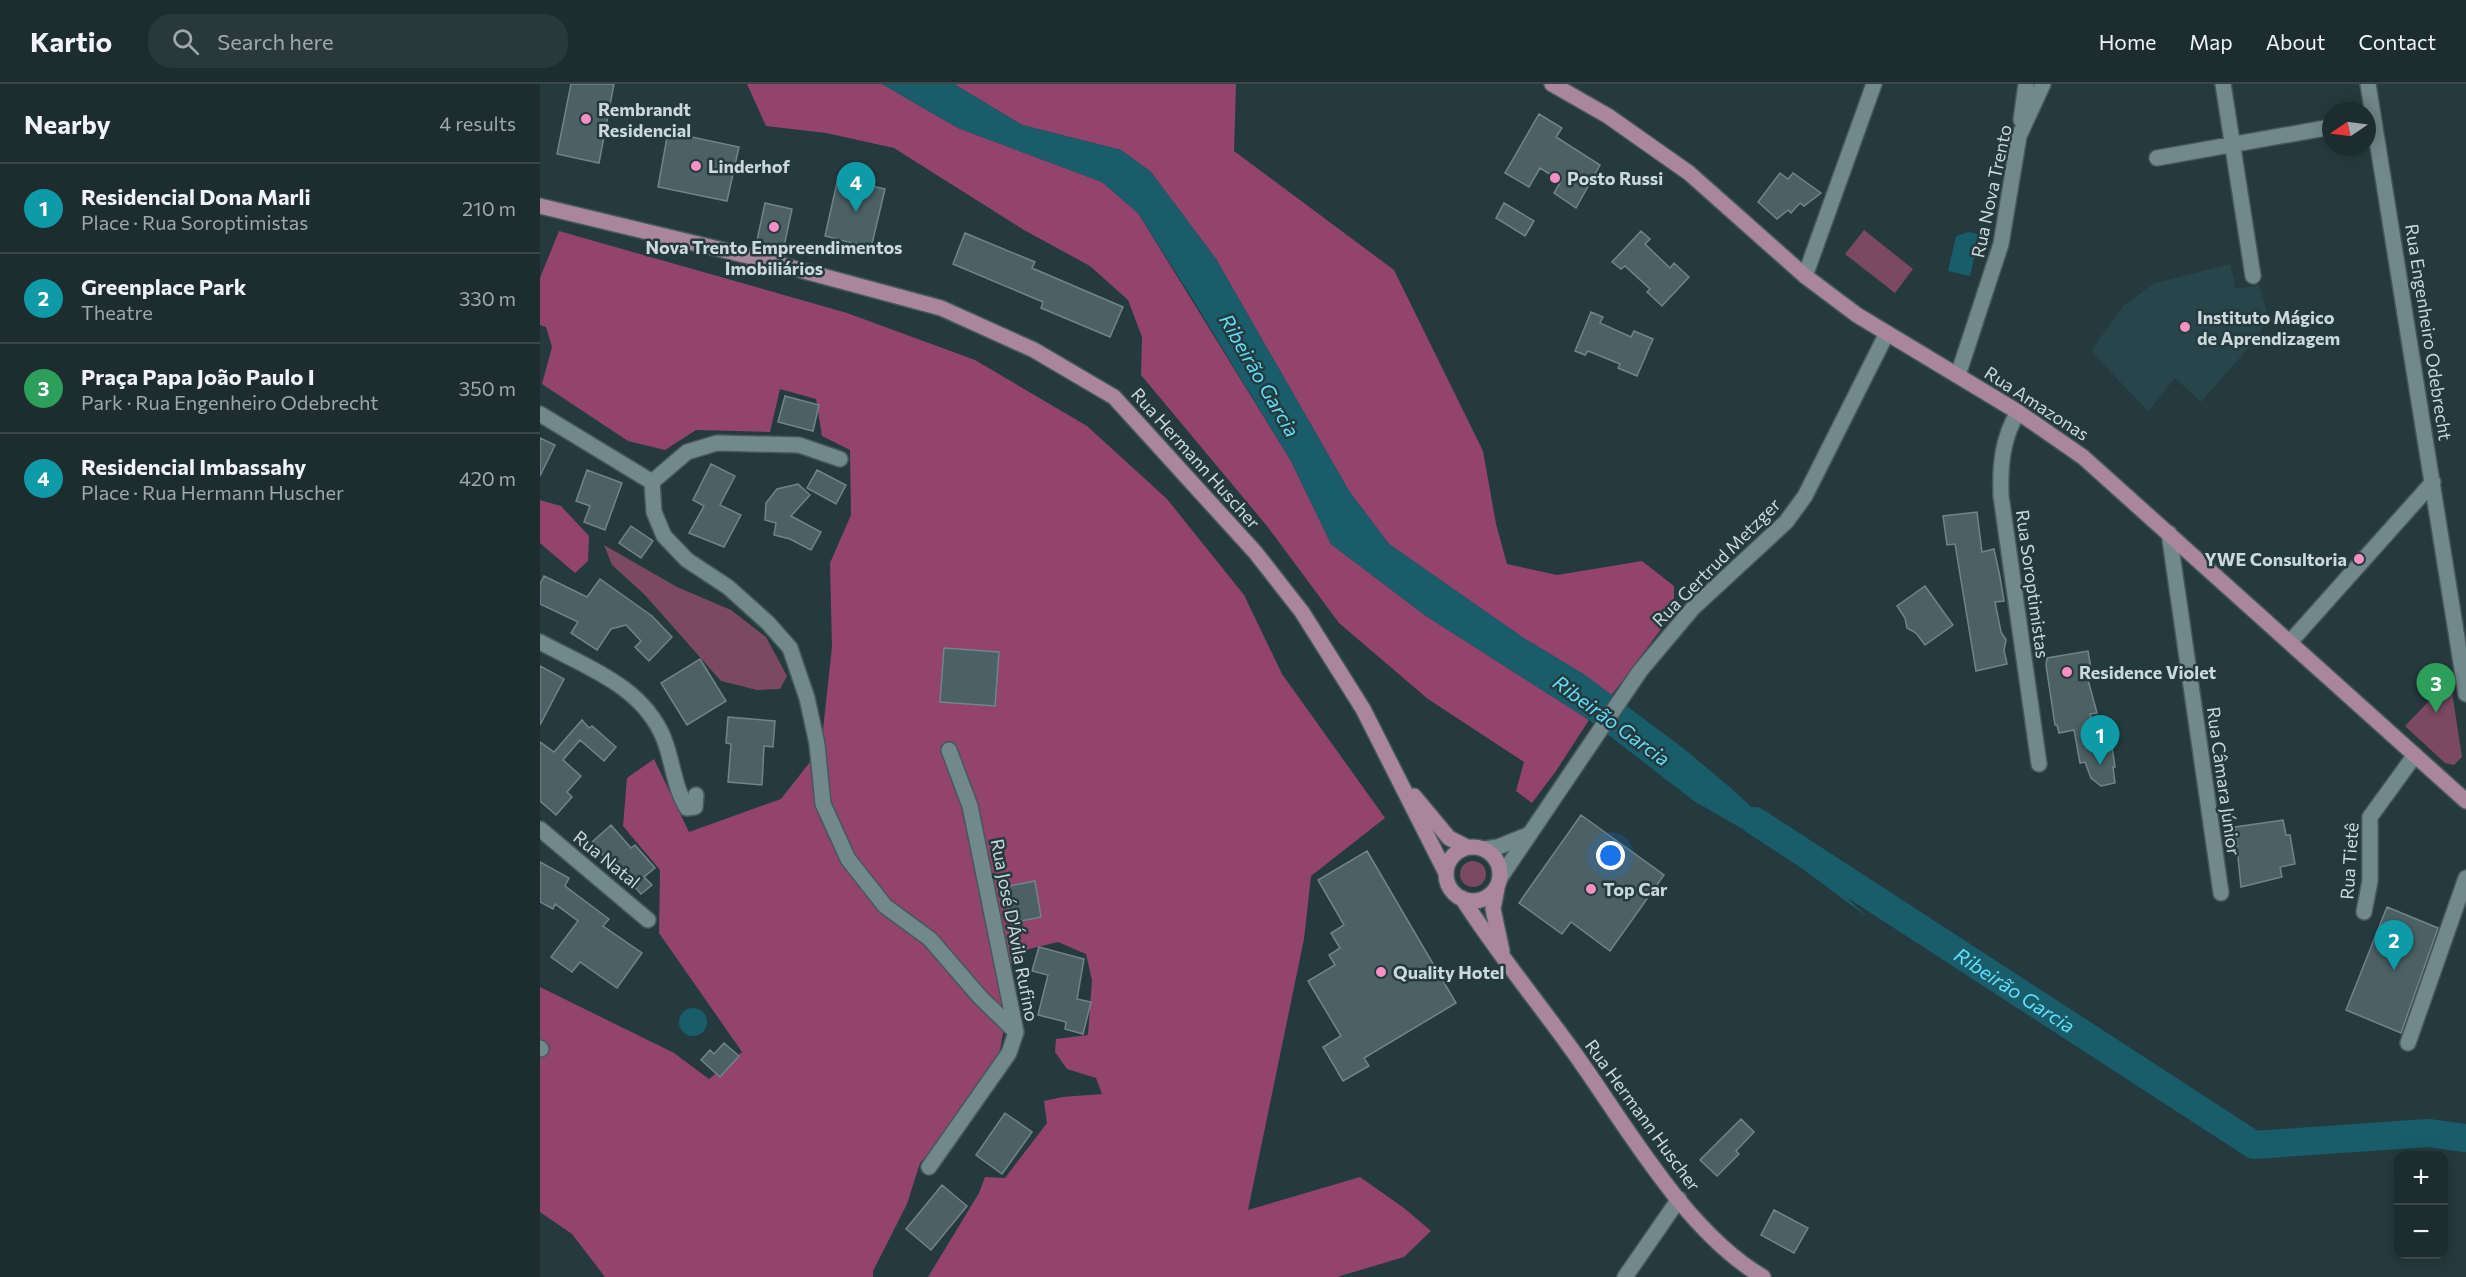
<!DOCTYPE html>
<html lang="en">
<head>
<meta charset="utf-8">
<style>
  :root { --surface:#1c2c2f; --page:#29383b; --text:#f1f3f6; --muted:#a0a7aa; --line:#3a484b; --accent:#fa8fc6 }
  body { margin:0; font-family:Commissioner,sans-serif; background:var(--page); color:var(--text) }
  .controls { position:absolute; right:18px; bottom:18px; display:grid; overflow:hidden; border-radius:12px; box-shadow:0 3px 15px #0003 }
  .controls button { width:54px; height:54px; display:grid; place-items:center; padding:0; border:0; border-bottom:2px solid var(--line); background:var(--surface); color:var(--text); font:30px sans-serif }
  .compass { position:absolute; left:1782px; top:18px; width:54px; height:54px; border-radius:50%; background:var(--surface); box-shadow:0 3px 15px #0003; rotate:257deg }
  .you { position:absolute; left:1071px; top:772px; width:21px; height:21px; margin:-15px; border:4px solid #fff; border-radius:50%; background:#1a73e8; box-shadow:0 0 0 9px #1a73e833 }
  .badge { display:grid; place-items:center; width:39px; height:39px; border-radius:50%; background:var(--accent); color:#fff; font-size:20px; font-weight:700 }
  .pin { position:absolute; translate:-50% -50px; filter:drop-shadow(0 2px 3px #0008) }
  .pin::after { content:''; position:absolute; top:32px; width:21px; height:18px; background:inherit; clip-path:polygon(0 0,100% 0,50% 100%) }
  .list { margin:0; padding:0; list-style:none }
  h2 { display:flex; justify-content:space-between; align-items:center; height:78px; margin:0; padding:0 24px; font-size:26px }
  h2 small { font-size:20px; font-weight:400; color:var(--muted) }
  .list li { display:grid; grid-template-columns:39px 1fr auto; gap:18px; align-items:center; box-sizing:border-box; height:90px; padding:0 24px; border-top:2px solid var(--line) }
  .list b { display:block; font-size:22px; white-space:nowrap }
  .list p { margin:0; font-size:20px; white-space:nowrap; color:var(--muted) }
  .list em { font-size:20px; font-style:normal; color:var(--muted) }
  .icon { flex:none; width:33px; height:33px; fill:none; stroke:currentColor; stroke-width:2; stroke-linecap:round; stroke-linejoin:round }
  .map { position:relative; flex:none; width:1926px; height:1193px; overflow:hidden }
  header { display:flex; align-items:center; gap:36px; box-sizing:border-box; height:84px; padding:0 30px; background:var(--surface); border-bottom:2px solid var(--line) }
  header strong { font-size:28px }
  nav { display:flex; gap:33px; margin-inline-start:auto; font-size:21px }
  .search { width:420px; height:54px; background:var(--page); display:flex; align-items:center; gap:15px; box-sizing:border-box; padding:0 21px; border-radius:24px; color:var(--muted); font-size:22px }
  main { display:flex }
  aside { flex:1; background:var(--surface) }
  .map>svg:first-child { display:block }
  .built { fill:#28454c }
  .green { fill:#7c4962 }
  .forest { fill:#92446d }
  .water { fill:#195d6b }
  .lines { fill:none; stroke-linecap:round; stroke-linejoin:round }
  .river { stroke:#195d6b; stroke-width:28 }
  .building { fill:#4c6166; stroke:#6f858a; stroke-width:1.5 }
  .minor-casing { stroke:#46585c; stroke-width:18 }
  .major-casing { stroke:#46585c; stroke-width:18 }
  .minor { stroke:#71888d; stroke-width:15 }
  .major { stroke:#a9869e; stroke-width:15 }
  .poi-dot { fill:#fa8fc6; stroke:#253a3f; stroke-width:2 }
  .labels { text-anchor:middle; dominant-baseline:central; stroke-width:5; stroke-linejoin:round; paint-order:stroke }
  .poi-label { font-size:18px; font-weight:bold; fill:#ccd8db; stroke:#253a3f; text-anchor:start }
  .street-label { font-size:18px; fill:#ccd8db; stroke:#253a3f }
  .water-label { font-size:20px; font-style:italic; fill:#61def9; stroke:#253a3f }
</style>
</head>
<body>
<header>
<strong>Kartio</strong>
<div class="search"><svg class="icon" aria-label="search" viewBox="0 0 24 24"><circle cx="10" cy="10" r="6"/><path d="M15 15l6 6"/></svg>Search here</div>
<nav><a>Home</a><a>Map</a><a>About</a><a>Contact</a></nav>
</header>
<main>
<aside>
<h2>Nearby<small>4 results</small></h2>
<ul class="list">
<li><span class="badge" style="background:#0f9aa8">1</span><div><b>Residencial Dona Marli</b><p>Place · Rua Soroptimistas</p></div><em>210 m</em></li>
<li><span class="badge" style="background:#0f9aa8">2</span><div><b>Greenplace Park</b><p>Theatre</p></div><em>330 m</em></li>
<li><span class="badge" style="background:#2e9e5b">3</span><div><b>Praça Papa João Paulo I</b><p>Park · Rua Engenheiro Odebrecht</p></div><em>350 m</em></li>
<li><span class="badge" style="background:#0f9aa8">4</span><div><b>Residencial Imbassahy</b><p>Place · Rua Hermann Huscher</p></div><em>420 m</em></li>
</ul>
</aside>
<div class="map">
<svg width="1926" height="1193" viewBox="0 0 1926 1193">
  <rect width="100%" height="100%" fill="#253a3f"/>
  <path class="built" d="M1690 180 1696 205 1719 201 1728 233 1717 254 1661 318 1635 294 1608 327 1551 267 1584 221 1615 199Z"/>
  <path class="green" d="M1324 146 1373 185 1355 209 1305 170Z
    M64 461 137 503 191 526 226 553 247 592 240 605 217 606 181 597 104 510 72 481Z
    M1910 595 1922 673 1914 681 1905 679 1865 642Z
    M920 790a13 13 0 1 1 26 0a13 13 0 1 1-26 0Z"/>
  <path class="forest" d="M207 0H342L418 44 562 98 598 129 751 377 791 460 886 532 1049 636 1016 687 992 719 976 707 984 678 888 615 799 539 727 442 601 291 602 253 588 216 550 182 484 146 354 64 286 49 226 42Z
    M414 0H696L694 67 854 186 943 367 956 440 967 480 1017 491 1102 477 1134 502V528L1071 612 1045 591 982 553 849 460 809 407 676 175 611 88 581 66 482 41Z
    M19 147 307 229 435 276 547 342 627 415 704 511 742 590 845 734 771 792 764 855 708 1126 820 1093 864 1124 891 1147 864 1173 797 1193H388L439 1109 445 1093 465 1094 507 1039 504 1017 522 1013 562 1010 556 994 527 985 515 968 516 955 548 951 552 896 546 870 518 858 489 865 462 887 469 917 460 966 444 1001 412 1044 380 1079 367 1120 333 1187V1193H65L32 1150 0 1128V903L134 969 169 995 202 968 119 849 120 786 83 742 87 694 114 675 149 748 241 715 281 664 292 563 290 479 311 431 310 366 282 352 276 315 240 305 230 348 156 346 125 366 88 357 2 300 12 263 6 243 0 241V194Z
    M0 416 21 422 49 452 48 477 35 489 0 459Z"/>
  <path class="water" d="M342 0H414L482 41 581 66 611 88 676 175 809 407 849 460 982 553 1045 591 1143 664 1192 705 1326 832 1232 762 1154 717 1049 636 886 532 791 460 751 377 649 209 598 129 562 98 418 44Z
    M1429 148 1446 152 1443 168 1436 166 1430 192 1408 187 1416 152Z
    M139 938a14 14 0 1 1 28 0a14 14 0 1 1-28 0Z"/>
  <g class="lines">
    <path class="river" id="s1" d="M1215 737 1714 1061 1888 1049 1926 1054"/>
  </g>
  <path class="building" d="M31 0H74L59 79 17 70Z
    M999 30 1022 44 1016 53 1060 81 1036 124 1014 109 1021 97 1000 84 989 103 965 89Z
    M128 48 199 63 187 117 118 103Z
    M1240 89 1248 95 1253 89 1281 109 1264 122 1260 119 1251 129 1248 126 1237 135 1218 118Z
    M298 94 345 105 331 164 285 152Z
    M225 119 252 125 243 167 216 161Z
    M964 119 994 137 985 152 956 134Z
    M1101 147 1110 155 1105 160 1130 184 1134 179 1149 193 1122 222 1107 208 1110 205 1085 182 1081 185 1072 178Z
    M425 149 495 178 492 184 583 223 570 253 501 224 503 218 413 180Z
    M1051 228 1063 233 1060 239 1091 253 1094 247 1113 255 1097 292 1078 284 1080 280 1048 267 1045 271 1035 267Z
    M245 312 279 321 273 347 238 338Z
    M0 354 15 361 0 392Z
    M171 380 195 392 180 421 201 431 184 463 149 449 164 422 153 416Z
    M47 386 82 399 65 446 44 438 50 422 36 417Z
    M277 386 306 401 296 420 267 404Z
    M258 400 270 411 251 432 281 448 271 466 250 455 234 451 236 439 225 436 226 419 237 405Z
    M1437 428 1442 468 1454 465 1460 493 1464 517 1455 518 1461 548 1466 556 1464 566 1467 580 1436 587 1415 460 1407 461 1403 432Z
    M91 442 113 457 101 474 79 459Z
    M4 492 47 513 60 495 112 532 132 553 109 577 95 563 101 557 86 541 71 545 57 566 31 549 38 538 0 520V500Z
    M1385 502 1413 541 1385 561 1376 549 1367 544 1365 534 1357 522Z
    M404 564 459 568 455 622 400 618Z
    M1548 567 1551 584 1545 585 1557 629 1550 630 1552 637 1547 638 1551 667 1572 663 1575 683H1573L1575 699 1561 702 1551 694 1545 678 1540 679 1534 646 1519 649 1517 641H1515L1506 581 1507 574Z
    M160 575 186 617 147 641 121 599Z
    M0 582 24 595 0 641Z
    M188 633 235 637 233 663 224 662 222 701 188 698 191 660 186 659Z
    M42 636 49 644 52 642 76 663 64 677 40 656 23 676 41 692 27 708 32 713 16 731 0 717V658L14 668Z
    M1041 731 1124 791 1070 867 1031 838 1022 850 979 819Z
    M1743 736 1746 751H1750L1755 780 1740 783 1742 793 1701 803 1695 743Z
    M71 741 91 764 95 761 115 784 104 793 112 801 101 810 73 778 70 780 52 758Z
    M827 767 916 919 824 974 829 982 803 997 783 963 801 952 768 897 795 881 789 871 800 864 791 849 804 841 778 796Z
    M0 778 29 794 25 802 69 835 63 842 102 869 77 904 40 878 32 888 11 873 38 837 15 820 13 825 0 818Z
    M495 797 501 833 471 839 464 803Z
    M1847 823 1898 844 1861 949 1806 926Z
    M499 863 544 875 537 915 551 918 543 950 525 945 526 938 498 931 508 891 492 887Z
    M184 959 199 972 180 993 161 976 170 966 174 970Z
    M465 1029 492 1048 462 1090 436 1071Z
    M1201 1035 1214 1048 1196 1067 1199 1070 1177 1092 1160 1076Z
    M402 1101 427 1122 391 1166 366 1145Z
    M1234 1126 1268 1144 1254 1169 1221 1151Z"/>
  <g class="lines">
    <defs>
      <path id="minor" d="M1683 0 1713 192
        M1828 0 1926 610
        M1481 36 1486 0
        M1617 74 1791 43
        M1265 192 1334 0
        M1418 291 1461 160 1479 52 1503 0
        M1478 328C1462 355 1460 381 1461 412L1499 680
        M0 330 112 398
        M112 398 114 428 124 452 147 476 188 503 228 539 250 564 267 614 277 660 283 720 308 775 345 822 390 855 440 913 476 948
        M112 398 147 368 177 359 259 361 300 375
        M1629 449 1681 809
        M1751 557 1893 398
        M0 558C46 583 103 602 124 655 133 678 134 703 147 724L155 723 156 711
        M0 745 108 836
        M944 765 958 763 990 750
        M960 794 1100 587 1153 524 1246 438 1265 412 1347 249
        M1824 828 1830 797V733L1875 671
        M1868 959 1926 794
        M0 964 1 965
        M389 1083 469 969 476 948 430 722 409 666
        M1085 1193 1139 1115"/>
      <path id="major" d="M1012 0 1068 32 1149 89 1265 192 1317 231 1478 328 1543 373 1926 717
        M0 122 212 173 401 224 494 266 574 313 715 468 762 528 823 625 906 789
        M874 712 909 754 927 763
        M906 790a27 27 0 1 1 54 0a27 27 0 1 1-54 0Z
        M957 804 953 825 962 867
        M922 814C955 866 994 913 1030 963 1084 1037 1143 1146 1223 1193"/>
    </defs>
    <use href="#minor" class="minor-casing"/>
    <use href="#major" class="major-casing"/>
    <use href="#minor" class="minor"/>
    <use href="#major" class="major"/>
  </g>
  <g class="poi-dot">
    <circle cx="46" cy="35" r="6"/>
    <circle cx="156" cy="82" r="6"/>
    <circle cx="1015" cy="94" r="6"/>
    <circle cx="234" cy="143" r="6"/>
    <circle cx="1645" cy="243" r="6"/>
    <circle cx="1819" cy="475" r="6"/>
    <circle cx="1527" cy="588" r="6"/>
    <circle cx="1051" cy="805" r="6"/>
    <circle cx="841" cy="888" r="6"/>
  </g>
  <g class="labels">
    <g class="poi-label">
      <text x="58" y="25">Rembrandt<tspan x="58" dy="21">Residencial</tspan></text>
      <text x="168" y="82">Linderhof</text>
      <text x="1027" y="94">Posto Russi</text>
      <text x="234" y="163" text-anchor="middle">Nova Trento Empreendimentos<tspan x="234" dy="21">Imobiliários</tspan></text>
      <text x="1657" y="233">Instituto Mágico<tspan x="1657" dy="21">de Aprendizagem</tspan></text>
      <text x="1807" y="475" text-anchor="end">YWE Consultoria</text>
      <text x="1539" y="588">Residence Violet</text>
      <text x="1063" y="805">Top Car</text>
      <text x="853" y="888">Quality Hotel</text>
    </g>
    <g class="street-label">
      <text transform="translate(1451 107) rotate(-78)">Rua Nova Trento</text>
      <text transform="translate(1889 248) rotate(81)">Rua Engenheiro Odebrecht</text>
      <text transform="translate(1497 319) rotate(33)">Rua Amazonas</text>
      <text transform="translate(656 374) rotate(48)">Rua Hermann Huscher</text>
      <text transform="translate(1176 478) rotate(-45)">Rua Gertrud Metzger</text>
      <text transform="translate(1493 500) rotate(82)">Rua Soroptimistas</text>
      <text transform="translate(1684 697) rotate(82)">Rua Câmara Júnior</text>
      <text transform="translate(67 775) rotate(39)">Rua Natal</text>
      <text transform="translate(1809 777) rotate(-86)">Rua Tietê</text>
      <text transform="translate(475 846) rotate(79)">Rua José D'Ávila Rufino</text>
      <text transform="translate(1103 1031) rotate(54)">Rua Hermann Huscher</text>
    </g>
    <g class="water-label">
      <text transform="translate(720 291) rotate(60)">Ribeirão Garcia</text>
      <text transform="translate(1072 636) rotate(36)">Ribeirão Garcia</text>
      <text stroke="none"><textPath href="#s1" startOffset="310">Ribeirão Garcia</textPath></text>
    </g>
  </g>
</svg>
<div class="controls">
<button>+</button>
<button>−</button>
</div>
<svg class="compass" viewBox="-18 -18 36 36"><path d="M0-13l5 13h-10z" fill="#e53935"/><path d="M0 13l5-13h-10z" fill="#a0a7aa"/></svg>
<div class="you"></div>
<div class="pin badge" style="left:1560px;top:681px;background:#0f9aa8">1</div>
<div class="pin badge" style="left:1854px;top:886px;background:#0f9aa8">2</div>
<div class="pin badge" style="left:1896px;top:629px;background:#2e9e5b">3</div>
<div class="pin badge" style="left:316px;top:128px;background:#0f9aa8">4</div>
</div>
</main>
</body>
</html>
